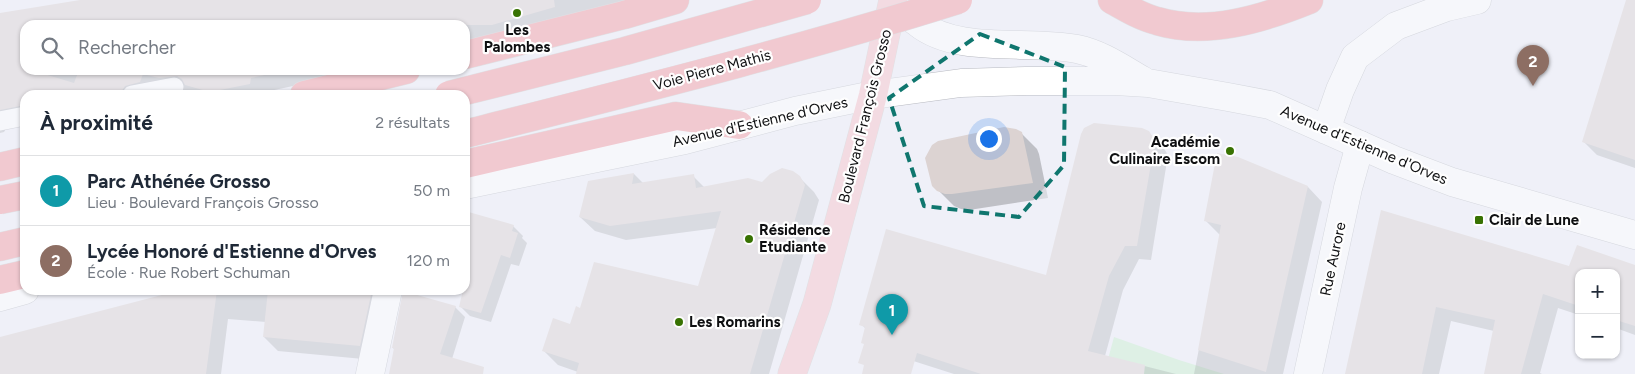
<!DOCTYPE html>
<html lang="fr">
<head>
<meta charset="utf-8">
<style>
  :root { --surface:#fff; --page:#f2f2f3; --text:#1f2937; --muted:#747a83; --line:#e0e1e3; --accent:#387202 }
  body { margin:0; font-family:Figtree,sans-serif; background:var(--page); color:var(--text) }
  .controls { position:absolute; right:15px; bottom:15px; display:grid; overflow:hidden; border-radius:10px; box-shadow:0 1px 4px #0004 }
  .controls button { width:45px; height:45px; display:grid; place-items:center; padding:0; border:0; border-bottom:1px solid var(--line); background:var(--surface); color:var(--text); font:25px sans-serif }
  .you { position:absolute; left:988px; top:138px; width:18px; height:18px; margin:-12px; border:4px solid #fff; border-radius:50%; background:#1a73e8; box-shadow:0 0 0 8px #1a73e833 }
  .badge { display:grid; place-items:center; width:32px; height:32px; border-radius:50%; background:var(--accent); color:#fff; font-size:16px; font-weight:700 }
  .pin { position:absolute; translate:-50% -41px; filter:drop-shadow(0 1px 2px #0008) }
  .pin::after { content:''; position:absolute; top:26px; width:18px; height:15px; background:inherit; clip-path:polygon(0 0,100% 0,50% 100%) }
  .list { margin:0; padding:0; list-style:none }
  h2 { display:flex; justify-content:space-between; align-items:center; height:65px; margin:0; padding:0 20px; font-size:21px }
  h2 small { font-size:16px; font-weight:400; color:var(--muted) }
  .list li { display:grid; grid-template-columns:32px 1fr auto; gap:15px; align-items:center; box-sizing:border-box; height:70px; padding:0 20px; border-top:1px solid var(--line) }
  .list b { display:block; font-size:19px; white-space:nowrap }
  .list p { margin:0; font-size:16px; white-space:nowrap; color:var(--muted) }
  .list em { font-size:16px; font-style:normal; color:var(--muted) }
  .icon { flex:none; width:28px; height:28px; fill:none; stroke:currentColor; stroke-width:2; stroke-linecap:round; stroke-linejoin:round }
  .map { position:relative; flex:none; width:1635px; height:374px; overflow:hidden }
  .search { position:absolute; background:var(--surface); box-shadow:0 1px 4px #0004; left:20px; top:20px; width:450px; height:55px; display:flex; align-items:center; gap:12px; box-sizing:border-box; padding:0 18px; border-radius:15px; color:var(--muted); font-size:19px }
  .panel { position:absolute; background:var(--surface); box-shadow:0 1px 4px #0004; left:20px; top:90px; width:450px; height:205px; border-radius:15px }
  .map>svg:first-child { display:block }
  .green { fill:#c9efcf }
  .shadow { fill:#0003 }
  .building { fill:#dcd3d2 }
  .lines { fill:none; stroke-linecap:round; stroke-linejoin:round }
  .lane-casing { stroke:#b8bac1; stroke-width:20 }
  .street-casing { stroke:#b8bac1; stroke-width:29 }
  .secondary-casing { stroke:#b8bac1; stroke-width:29 }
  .primary-casing { stroke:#cfcfcf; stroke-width:29 }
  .highway-casing { stroke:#cfcfcf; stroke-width:29 }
  .lane { stroke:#fff; stroke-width:19 }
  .street { stroke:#fff; stroke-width:28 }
  .secondary { stroke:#fff; stroke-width:28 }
  .primary { stroke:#f8c2c7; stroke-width:28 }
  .highway { stroke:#f39aa1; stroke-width:28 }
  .highway-bridge-casing { stroke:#cfcfcf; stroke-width:29; stroke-linecap:butt }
  .highway-bridge { stroke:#f39aa1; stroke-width:28 }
  .marked { fill:none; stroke:#0f766e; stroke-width:4; stroke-dasharray:10 6; stroke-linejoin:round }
  .poi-dot { fill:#387202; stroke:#fefefe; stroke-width:2 }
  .labels { text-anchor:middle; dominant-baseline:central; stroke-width:4.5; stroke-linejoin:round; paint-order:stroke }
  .poi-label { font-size:15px; font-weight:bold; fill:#0e0f11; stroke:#fefefe; text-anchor:start }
  .street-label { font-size:15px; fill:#0e0f11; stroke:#fefefe }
</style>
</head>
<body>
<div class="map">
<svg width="1635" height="374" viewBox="0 0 1635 374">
  <rect width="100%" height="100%" fill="#eff0f8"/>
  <path class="green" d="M1114 337 1179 360 1224 374H1104Z"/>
  <path class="shadow" d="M87 0H652L508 39H465V25H25V70H351L349 74 265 92V95H197L192 90 155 95H25V122L7 127 4 132 0 133V15Z
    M1627 0H1635V168L1597 155 1584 142Z
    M1148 132 1163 147 1168 155 1151 260 1139 259 1123 290 1105 356 1176 374H954L879 350 866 329 861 324 1047 276Z
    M1021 133 1037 149 1039 154 1048 198 969 210 961 209 954 206 933 185Z
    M634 174 643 183 693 176 705 188 763 183 799 177 814 192 819 200 769 374H577L578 372 558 365 544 351 570 325 581 309 699 287 717 228 626 240 595 231 580 217 589 182Z
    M1308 187 1322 202 1283 374H1194L1221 236 1206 221Z
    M1382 212 1570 268 1635 267V335L1616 328V273H1579V315L1558 308 1540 373 1542 374H1485L1494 331 1451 321 1439 374H1346Z
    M465 217 513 226 523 236 522 238 527 243 519 266 511 264 491 322 470 316 460 306 465 290Z
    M186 290H389L374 360 278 351 264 337 266 322 228 319 221 374H0V339Z
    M455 307 465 317 452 359 479 374H393L395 350 393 348Z"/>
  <path class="building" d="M80 0H554L555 7 492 25H25V70H31L74 83 79 70H288L251 78 250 84 210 92 185 85 182 79 177 76 159 78 143 74 140 82 125 86 121 92 105 95H25V105L0 110V13Z
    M1626 0H1635V160L1582 142Z
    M1094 123 1142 128 1149 131 1154 139V146L1137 246H1125L1109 276 1088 351 1145 365 1144 374H981L917 353 911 374H862L864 365 858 363 864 344 861 343 865 327 859 325 886 229 1046 275 1081 134 1084 128Z
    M1004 127 1016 129 1022 132 1033 183 952 194H945L937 191 932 186 925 158 932 145 938 141Z
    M1217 153 1238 157 1308 186 1266 372 1198 350 1221 225 1204 221Z
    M782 168 793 171 800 176 805 185 750 374H576L579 363 542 351 553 318 570 324 576 306 580 308 594 262 698 286 721 211 610 226 579 217 588 181 634 173 632 184 694 174 696 188 748 178 762 182 770 174Z
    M1381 210 1569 266 1577 245 1635 265V326L1616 320V273H1579V306L1543 294 1521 374H1484L1495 320 1436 307 1422 374H1345Z
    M465 211 514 225 512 231 518 233 510 258 501 255 481 313 459 307 463 290H465Z
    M181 290H217L206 374H0V337Z
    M268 290H372L360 346 263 337Z
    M403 291 456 306 440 354 484 367 483 374H389L394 348H392Z"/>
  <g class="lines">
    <defs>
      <path id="lane" d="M132 95 174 87
        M0 121 25 116"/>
      <path id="street" d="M465 185 685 140 795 111 873 95
        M0 297 25 290
        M370 374 388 290
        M1308 374 1348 188 1360 145"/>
      <path id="secondary" d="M898 0C904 7 910 18 918 23 958 55 1029 39 1077 49 1101 54 1121 68 1142 80
        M873 95 961 83 1026 81H1115L1148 83 1228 97 1270 105 1394 160 1452 182 1635 235
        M1326 130 1340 90 1355 57 1396 26 1447 7 1477 0"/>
      <path id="primary" d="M792 374 817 304 873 95 893 0"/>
      <path id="highway" d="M1112 0C1126 8 1141 17 1157 21 1207 36 1262 19 1309 0
        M465 55 624 15 675 0
        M304 95 406 70
        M465 164 676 116 739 125
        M0 167 25 161
        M0 247 25 241
        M0 280 25 274"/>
    </defs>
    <use href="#lane" class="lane-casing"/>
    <use href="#street" class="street-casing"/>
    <use href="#secondary" class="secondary-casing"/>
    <use href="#primary" class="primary-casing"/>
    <use href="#highway" class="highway-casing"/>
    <use href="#lane" class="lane"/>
    <use href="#street" class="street"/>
    <use href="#secondary" class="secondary"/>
    <use href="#primary" class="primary"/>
    <use href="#highway" class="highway"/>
    <defs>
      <path id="highway-bridge" d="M449 95 625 51 807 0
        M465 134C630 92 796 51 958 0
        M0 200 25 195"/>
    </defs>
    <use href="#highway-bridge" class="highway-bridge-casing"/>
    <use href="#highway-bridge" class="highway-bridge"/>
  </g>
  <path d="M0 0H1635V374H0ZM980 34 1065 67 1064 165 1019 217 924 206 889 98Z" fill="#eff0f8" fill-opacity=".55" fill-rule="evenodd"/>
  <path class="marked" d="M980 34 1065 67 1064 165 1019 217 924 206 889 98Z"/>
  <g class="poi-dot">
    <circle cx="517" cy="13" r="5"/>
    <circle cx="1230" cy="151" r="5"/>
    <rect x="1474" y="215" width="10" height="10" rx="2.5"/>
    <circle cx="749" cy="239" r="5"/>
    <circle cx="679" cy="322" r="5"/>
  </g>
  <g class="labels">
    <g class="poi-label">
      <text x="517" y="30" text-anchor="middle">Les<tspan x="517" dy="17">Palombes</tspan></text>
      <text x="1220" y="142" text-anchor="end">Académie<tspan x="1220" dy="17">Culinaire Escom</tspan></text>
      <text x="1489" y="220">Clair de Lune</text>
      <text x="759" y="230">Résidence<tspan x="759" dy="17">Etudiante</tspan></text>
      <text x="689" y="322">Les Romarins</text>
    </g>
    <g class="street-label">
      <text transform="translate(712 70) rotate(-15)">Voie Pierre Mathis</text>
      <text transform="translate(865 116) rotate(-76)">Boulevard François Grosso</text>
      <text transform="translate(760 122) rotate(-13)">Avenue d'Estienne d'Orves</text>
      <text transform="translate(1364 145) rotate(23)">Avenue d'Estienne d'Orves</text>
      <text transform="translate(1333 259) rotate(-78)">Rue Aurore</text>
    </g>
  </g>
</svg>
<div class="controls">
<button>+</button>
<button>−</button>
</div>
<div class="you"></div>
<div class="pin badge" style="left:892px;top:335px;background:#0f9aa8">1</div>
<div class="pin badge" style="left:1533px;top:86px;background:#8d6e63">2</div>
<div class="search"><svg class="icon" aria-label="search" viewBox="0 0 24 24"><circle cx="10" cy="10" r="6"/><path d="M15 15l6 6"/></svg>Rechercher</div>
<section class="panel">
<h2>À proximité<small>2 résultats</small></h2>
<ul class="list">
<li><span class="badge" style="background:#0f9aa8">1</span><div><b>Parc Athénée Grosso</b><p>Lieu · Boulevard François Grosso</p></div><em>50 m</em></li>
<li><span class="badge" style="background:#8d6e63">2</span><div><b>Lycée Honoré d'Estienne d'Orves</b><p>École · Rue Robert Schuman</p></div><em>120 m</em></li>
</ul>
</section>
</div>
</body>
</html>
